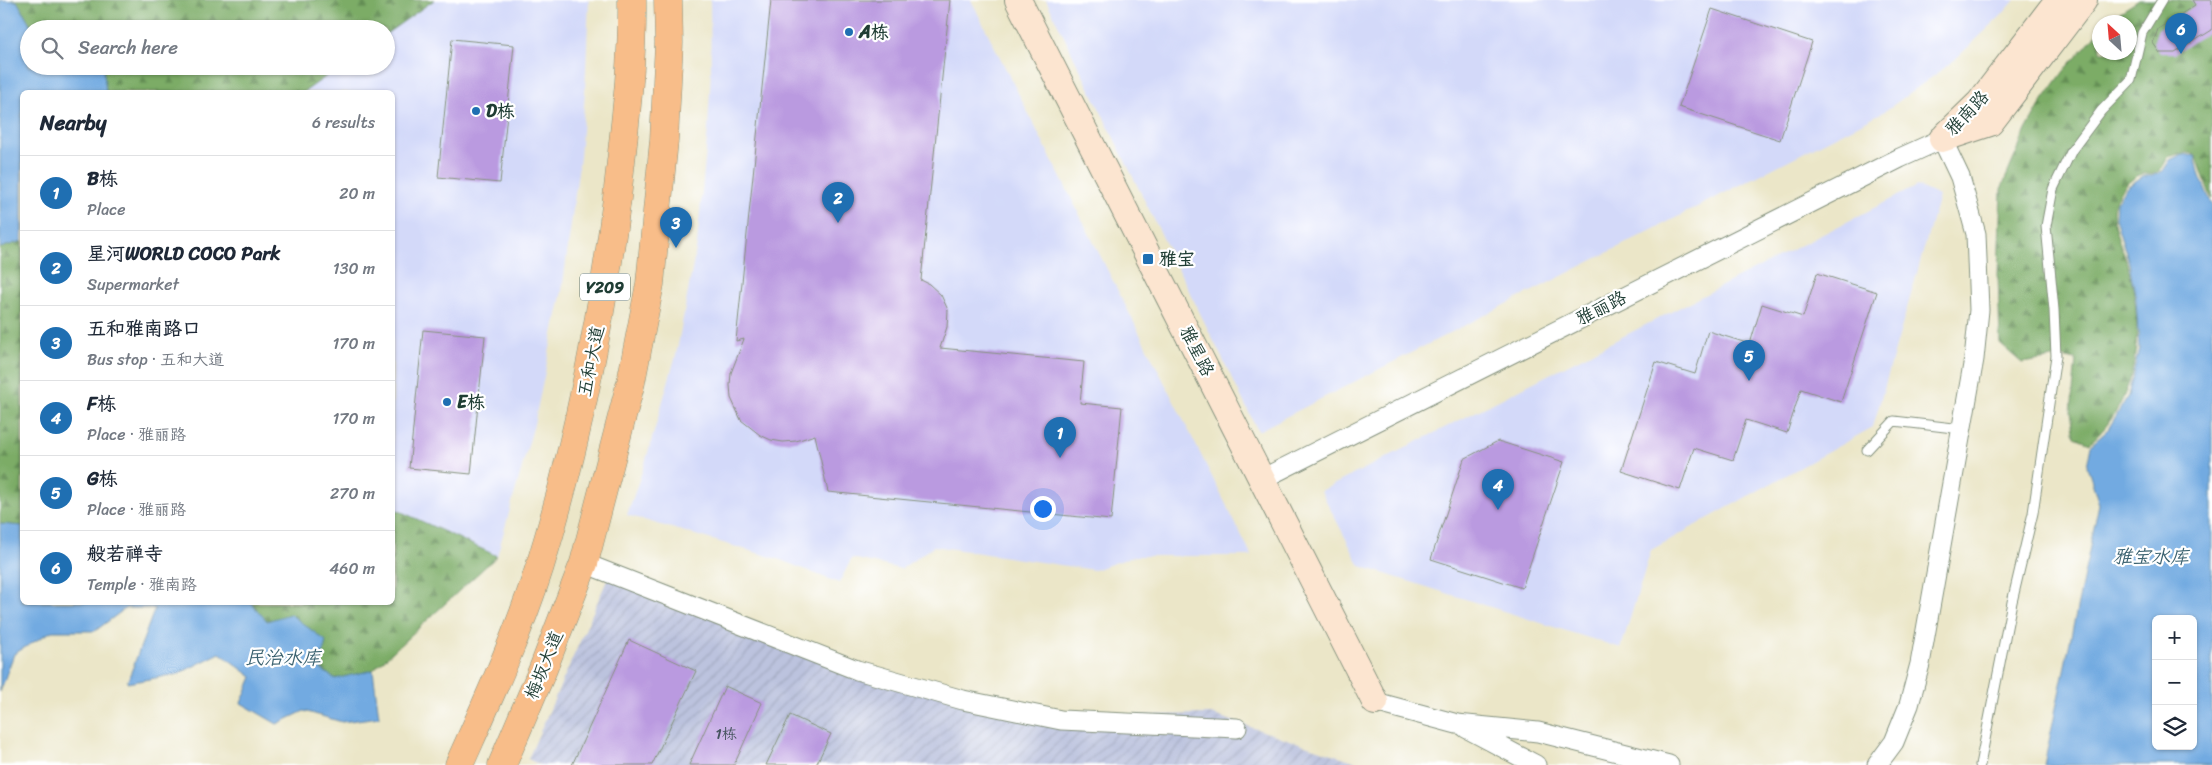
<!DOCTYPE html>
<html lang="en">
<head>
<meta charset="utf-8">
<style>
  :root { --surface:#fff; --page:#f2f2f3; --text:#1f2937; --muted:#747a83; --line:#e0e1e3; --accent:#1f6fb2 }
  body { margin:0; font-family:Sriracha,"LXGW WenKai TC",sans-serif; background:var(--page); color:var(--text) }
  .controls { position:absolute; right:15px; bottom:15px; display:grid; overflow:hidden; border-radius:8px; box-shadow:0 1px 4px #0004 }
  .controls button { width:45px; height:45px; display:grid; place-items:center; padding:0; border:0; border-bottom:1px solid var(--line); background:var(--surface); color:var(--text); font:25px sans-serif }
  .compass { position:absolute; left:2092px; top:15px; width:45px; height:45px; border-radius:50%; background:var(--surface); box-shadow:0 1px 4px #0004; rotate:334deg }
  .you { position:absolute; left:1042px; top:508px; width:18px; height:18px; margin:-12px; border:4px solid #fff; border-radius:50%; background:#1a73e8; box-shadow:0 0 0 8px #1a73e833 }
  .badge { display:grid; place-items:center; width:32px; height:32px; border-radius:50%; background:var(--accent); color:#fff; font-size:16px; font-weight:700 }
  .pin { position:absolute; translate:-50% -41px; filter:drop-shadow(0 1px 2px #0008) }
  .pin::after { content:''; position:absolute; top:26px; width:18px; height:15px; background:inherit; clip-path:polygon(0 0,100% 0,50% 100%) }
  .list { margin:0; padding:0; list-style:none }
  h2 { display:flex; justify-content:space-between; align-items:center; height:65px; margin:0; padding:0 20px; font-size:21px }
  h2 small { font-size:16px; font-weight:400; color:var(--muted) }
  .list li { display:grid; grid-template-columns:32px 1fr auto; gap:15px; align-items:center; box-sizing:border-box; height:75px; padding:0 20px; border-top:1px solid var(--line) }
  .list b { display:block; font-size:19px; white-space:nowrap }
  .list p { margin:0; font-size:16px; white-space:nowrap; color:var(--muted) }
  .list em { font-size:16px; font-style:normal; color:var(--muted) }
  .icon { flex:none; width:28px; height:28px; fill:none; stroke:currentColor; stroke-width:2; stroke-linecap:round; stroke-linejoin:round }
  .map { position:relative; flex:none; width:2212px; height:765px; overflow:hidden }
  .search { position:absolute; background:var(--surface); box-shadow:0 1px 4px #0004; left:20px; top:20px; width:375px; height:55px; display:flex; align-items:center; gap:12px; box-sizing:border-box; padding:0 18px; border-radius:28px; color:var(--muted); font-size:19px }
  .panel { position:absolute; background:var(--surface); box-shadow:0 1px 4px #0004; left:20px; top:90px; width:375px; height:515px; border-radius:8px }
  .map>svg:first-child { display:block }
  .built { fill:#d3d9f9 }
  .industrial { fill:url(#industrial-furrows) }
  .forest { fill:url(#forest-firs); stroke:#4d744d }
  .water { fill:#72aae1; stroke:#48748a; fill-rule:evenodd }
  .building { fill:#ba9ae0 }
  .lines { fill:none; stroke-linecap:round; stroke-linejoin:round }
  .lane-casing { stroke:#85927e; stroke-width:11 }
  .street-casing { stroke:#85927e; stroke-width:21 }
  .secondary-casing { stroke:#85927e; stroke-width:28 }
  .primary-casing { stroke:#85927e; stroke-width:29 }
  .lane { stroke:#fff; stroke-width:9 }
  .street { stroke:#fff; stroke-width:19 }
  .secondary { stroke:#fce5d0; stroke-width:26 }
  .primary { stroke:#f8bd89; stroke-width:28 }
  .poi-dot { fill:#1f6fb2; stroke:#fff; stroke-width:2 }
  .labels { text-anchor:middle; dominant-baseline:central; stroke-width:4.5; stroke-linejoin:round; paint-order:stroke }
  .number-label { font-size:15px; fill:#46545f }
  .shield { fill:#fff; stroke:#627771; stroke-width:1 }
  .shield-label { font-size:16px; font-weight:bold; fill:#1f3d34 }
  .poi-label { font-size:18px; font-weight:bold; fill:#1f3d34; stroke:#fff; text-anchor:start }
  .street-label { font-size:18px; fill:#1f3d34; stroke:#fff }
  .water-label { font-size:19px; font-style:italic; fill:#3c6371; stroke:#fff }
</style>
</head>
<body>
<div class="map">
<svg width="2212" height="765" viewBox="0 0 2212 765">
  <defs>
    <pattern id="industrial-furrows" width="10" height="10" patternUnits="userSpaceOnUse" patternTransform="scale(1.25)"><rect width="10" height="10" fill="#bcc3de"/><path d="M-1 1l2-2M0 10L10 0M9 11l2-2" fill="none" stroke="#a1a8bf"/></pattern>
    <pattern id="forest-firs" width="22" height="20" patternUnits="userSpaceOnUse" patternTransform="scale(1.25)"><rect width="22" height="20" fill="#7bac66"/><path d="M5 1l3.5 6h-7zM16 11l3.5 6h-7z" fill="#648d55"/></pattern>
  </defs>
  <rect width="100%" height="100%" fill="#fff"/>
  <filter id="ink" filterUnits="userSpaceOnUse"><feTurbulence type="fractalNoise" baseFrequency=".02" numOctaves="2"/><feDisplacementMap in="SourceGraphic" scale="10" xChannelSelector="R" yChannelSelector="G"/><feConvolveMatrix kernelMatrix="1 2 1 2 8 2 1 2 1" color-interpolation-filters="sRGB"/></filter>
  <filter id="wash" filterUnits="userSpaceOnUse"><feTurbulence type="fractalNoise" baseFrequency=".0096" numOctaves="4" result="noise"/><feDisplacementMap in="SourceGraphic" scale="20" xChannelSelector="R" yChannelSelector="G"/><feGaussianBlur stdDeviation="1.12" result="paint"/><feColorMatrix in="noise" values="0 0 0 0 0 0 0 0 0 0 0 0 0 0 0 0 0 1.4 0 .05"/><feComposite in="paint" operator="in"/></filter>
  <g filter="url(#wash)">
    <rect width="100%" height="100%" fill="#ebe6c8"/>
    <path class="built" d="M434 0H589L585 91 580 157 562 291 534 424 497 556 393 508 392 92H304L341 66H386V34Z
      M710 0H971L1252 556H1135L1094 570 934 546 901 569 852 558 839 583 778 559 627 515 645 463 676 355 697 244 708 129 711 70Z
      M1046 0H2015L2001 16 1950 64 1885 111 1258 431Z
      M1917 186 1939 196 1873 427 1651 550 1621 648 1360 566 1321 491Z"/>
    <path class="industrial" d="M608 578 1014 717 1211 714 1366 765H540L528 759Z"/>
    <path class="forest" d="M12 0H434L386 34V29H33L17 1Z
      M2139 0H2212V199C2208 192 2198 157 2195 155 2187 150 2176 155 2168 157 2164 164 2162 171 2153 174 2150 175 2145 173 2142 174 2131 177 2117 193 2114 204 2110 224 2121 244 2127 263 2145 325 2141 398 2090 443L2075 437 2071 412 2076 360 2060 357 2022 363 2000 344 1998 274 2001 189 2026 130 2043 100 2064 71 2099 31 2100 52H2130V22H2107L2114 16Z
      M103 66H341L304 92H106Z
      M22 241V526L0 524V248Z
      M393 508 497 556 373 670 335 680 267 621 250 603 392 602Z"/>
    <path class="water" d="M0 0 17 1 33 29H29V66H103L106 92H22V241L0 248Z
      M2182 154 2195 156 2200 176 2212 205V765H2044L2099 504 2087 466 2091 445 2107 431 2128 396 2139 348 2136 299 2129 263 2115 218 2116 202 2127 187 2143 176H2152L2163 171 2170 160ZM2156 619H2193V746H2156Z
      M0 524 22 526V602H250L267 621 290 614 326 641 319 668 335 679 373 670 379 717 342 722 304 711 277 724 241 703 252 677 220 653 178 674 127 683 155 608H126L95 631H52L14 654 0 692Z"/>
    <g id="blocks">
      <path class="building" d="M771 0H950L921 280 929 284 941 295 948 310 947 327 940 348 1084 362 1080 403 1122 407 1111 520 828 492 815 435 796 441 783 442 771 440 760 435 741 420 731 398 730 385 731 373 744 339 736 341Z
        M2192 0H2212V30L2175 53H2160L2153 43 2158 29 2195 5Z
        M1712 9 1812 42 1780 140 1679 107Z
        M452 39 514 45 500 183 438 177Z
        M1817 273 1877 292 1841 402 1801 389 1787 433 1746 420 1733 460 1694 448 1680 490 1621 471 1656 362 1695 374 1708 331 1750 344 1762 304 1803 317Z
        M423 330 485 336 471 474 409 468Z
        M1498 441 1564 462 1522 588 1431 559 1464 459Z
        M629 640 696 671 652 765H572Z
        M725 686 762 703 734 765H689Z
        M790 715 831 734 816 765H766Z"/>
    </g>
  </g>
  <g filter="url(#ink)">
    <use href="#blocks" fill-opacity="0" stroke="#85927e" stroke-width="1"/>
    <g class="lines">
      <defs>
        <path id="lane" d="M1867 450 1894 421 1962 429
          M1980 765 2012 602 2033 513 2056 356 2054 310 2046 226 2053 189 2072 150 2101 111 2131 80 2142 33 2162 0"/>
        <path id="street" d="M1262 479 1900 158 1942 139 1960 177 1976 234 1979 310 1974 359 1920 664 1909 705 1894 742 1877 765
          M584 563 857 670 963 700 1061 720 1237 728
          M1375 702 1457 724 1538 732 1669 765
          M1466 728 1536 765"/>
        <path id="secondary" d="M1018 0 1375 702
          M1946 135 1980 102 2058 0
          M1942 139 1990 123 2084 0"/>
        <path id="primary" d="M459 765C488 700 518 635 540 566 577 446 601 323 617 198 624 132 633 66 632 0
          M502 765 543 669 584 563 631 382 650 284 664 140 669 43 668 0"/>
      </defs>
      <use href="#lane" class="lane-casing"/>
      <use href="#street" class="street-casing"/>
      <use href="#secondary" class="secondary-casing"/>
      <use href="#primary" class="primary-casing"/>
      <use href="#lane" class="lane"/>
      <use href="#street" class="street"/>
      <use href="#secondary" class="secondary"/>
      <use href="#primary" class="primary"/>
    </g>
  </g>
  <g class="poi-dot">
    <circle cx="849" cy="32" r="5"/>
    <circle cx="476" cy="111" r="5"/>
    <rect x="1142" y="253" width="12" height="12" rx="2.5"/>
    <circle cx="447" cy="402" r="5"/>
  </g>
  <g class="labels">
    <g class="number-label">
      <text x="726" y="734">1栋</text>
    </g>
    <rect class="shield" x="580" y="273.5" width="50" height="27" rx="4"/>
    <g class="shield-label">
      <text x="605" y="287">Y209</text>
    </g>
    <g class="poi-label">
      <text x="859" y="32">A栋</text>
      <text x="486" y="111">D栋</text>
      <text x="1159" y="259">雅宝</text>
      <text x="457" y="402">E栋</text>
    </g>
    <g class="street-label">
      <text transform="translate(1967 113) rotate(-47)">雅南路</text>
      <text transform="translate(1601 308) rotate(-27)">雅丽路</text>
      <text transform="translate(1197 351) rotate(63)">雅星路</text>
      <text transform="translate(591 361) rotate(-79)">五和大道</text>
      <text transform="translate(544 665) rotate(-68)">梅坂大道</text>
    </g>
    <g class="water-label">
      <text x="2151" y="556">雅宝水库</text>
      <text x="283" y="657">民治水库</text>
    </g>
  </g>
</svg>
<div class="controls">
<button>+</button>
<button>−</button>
<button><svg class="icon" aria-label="layers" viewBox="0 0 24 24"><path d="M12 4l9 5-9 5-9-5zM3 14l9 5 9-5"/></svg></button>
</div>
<svg class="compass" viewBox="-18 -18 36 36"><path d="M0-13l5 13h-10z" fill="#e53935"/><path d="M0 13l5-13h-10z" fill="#747a83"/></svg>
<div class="you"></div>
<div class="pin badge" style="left:1060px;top:458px">1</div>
<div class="pin badge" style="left:838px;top:223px">2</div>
<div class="pin badge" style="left:676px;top:248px">3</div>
<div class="pin badge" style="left:1498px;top:510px">4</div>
<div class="pin badge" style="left:1749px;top:381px">5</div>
<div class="pin badge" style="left:2181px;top:54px">6</div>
<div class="search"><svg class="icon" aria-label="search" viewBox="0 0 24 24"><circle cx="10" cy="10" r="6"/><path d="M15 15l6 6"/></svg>Search here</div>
<section class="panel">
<h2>Nearby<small>6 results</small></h2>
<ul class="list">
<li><span class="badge">1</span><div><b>B栋</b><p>Place</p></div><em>20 m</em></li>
<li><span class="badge">2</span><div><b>星河WORLD COCO Park</b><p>Supermarket</p></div><em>130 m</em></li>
<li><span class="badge">3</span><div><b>五和雅南路口</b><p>Bus stop · 五和大道</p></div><em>170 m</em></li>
<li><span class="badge">4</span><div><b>F栋</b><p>Place · 雅丽路</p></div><em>170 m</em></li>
<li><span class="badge">5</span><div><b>G栋</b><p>Place · 雅丽路</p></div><em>270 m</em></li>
<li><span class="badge">6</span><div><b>般若禅寺</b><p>Temple · 雅南路</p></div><em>460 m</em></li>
</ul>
</section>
</div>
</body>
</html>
